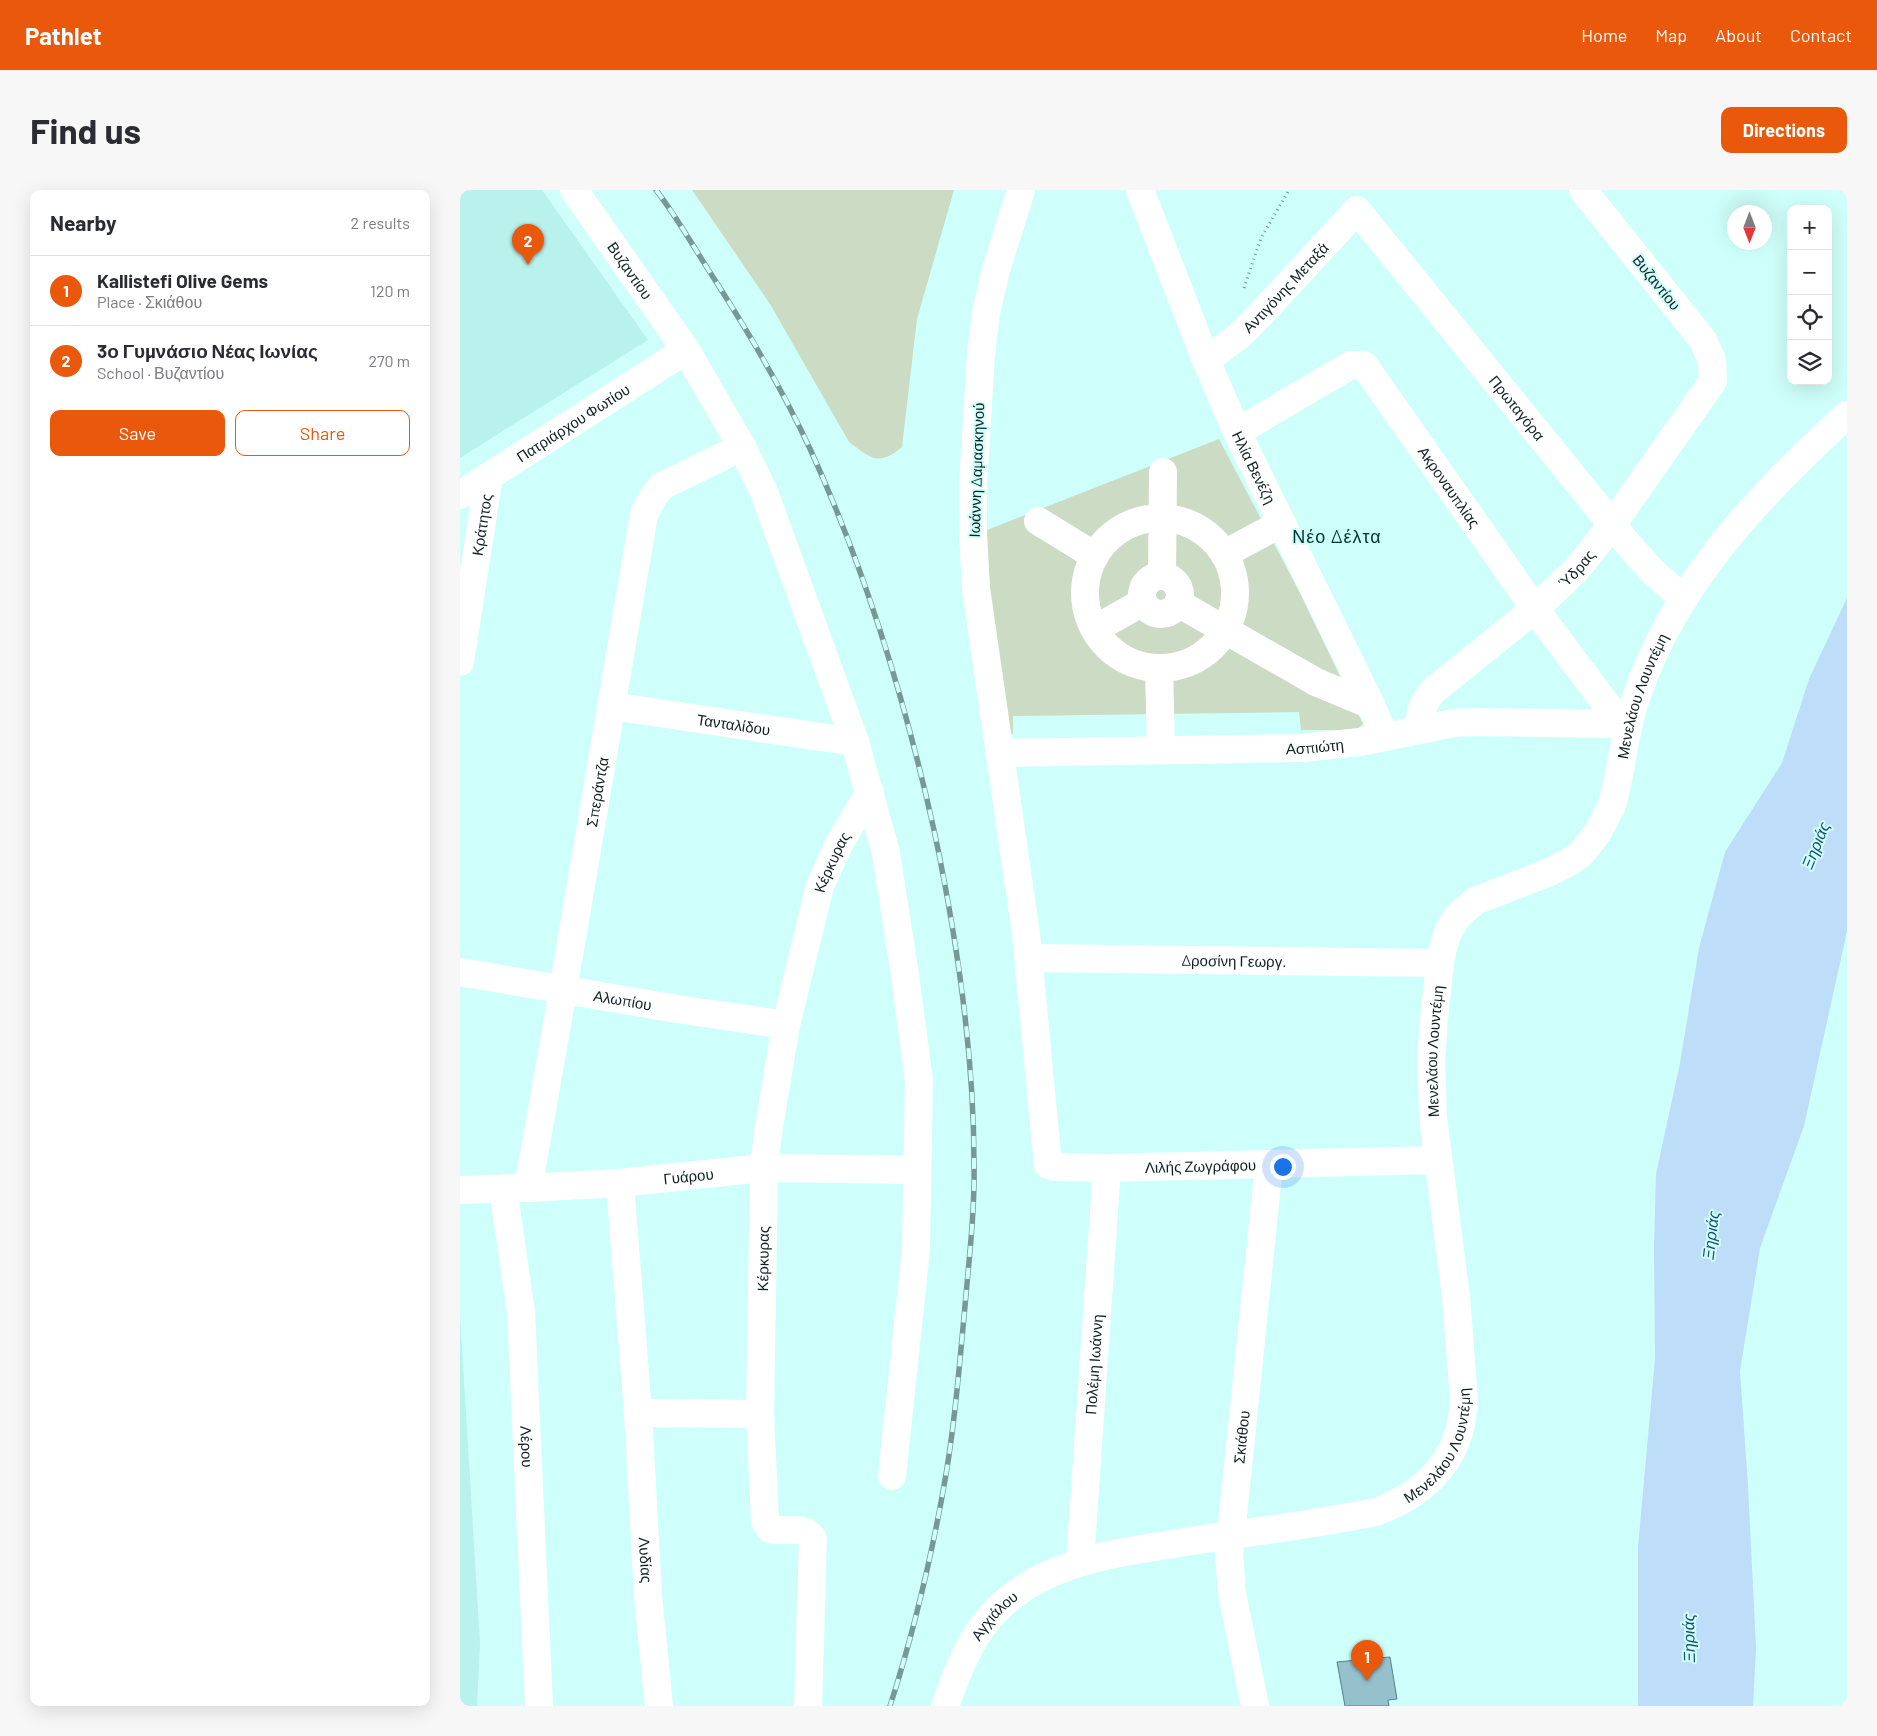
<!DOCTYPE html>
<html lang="en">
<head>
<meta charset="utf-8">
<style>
  :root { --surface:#fff; --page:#f7f7f7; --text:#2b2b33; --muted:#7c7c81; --line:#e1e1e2; --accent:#ea580c }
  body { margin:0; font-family:Barlow,sans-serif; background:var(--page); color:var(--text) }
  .controls { position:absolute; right:15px; top:15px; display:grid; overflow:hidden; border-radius:10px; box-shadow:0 5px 20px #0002 }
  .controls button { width:45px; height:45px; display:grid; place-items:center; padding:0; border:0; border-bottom:1px solid var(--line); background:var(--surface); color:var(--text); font:25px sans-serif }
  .compass { position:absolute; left:1267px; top:15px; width:45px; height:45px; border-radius:50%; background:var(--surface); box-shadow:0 5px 20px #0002; rotate:180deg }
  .you { position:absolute; left:822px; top:976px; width:18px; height:18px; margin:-12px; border:4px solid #fff; border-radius:50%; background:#1a73e8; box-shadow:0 0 0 8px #1a73e833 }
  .badge { display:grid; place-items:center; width:32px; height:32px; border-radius:50%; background:var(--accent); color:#fff; font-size:16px; font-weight:700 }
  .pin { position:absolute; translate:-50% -41px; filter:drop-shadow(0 1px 2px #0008) }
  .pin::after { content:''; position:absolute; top:26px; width:18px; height:15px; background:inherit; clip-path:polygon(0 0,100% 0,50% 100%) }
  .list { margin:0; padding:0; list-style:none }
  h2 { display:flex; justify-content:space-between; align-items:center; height:65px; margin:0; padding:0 20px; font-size:21px }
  h2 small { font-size:16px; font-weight:400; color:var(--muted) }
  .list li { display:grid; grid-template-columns:32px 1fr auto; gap:15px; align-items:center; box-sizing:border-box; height:70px; padding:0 20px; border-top:1px solid var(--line) }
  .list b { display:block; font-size:19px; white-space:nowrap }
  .list p { margin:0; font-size:16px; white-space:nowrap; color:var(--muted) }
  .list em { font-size:16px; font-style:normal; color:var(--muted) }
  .actions { display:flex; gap:10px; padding:15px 20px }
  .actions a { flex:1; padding:11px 0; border:1px solid var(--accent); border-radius:10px; text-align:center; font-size:18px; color:var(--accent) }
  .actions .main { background:var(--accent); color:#fff }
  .icon { flex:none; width:28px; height:28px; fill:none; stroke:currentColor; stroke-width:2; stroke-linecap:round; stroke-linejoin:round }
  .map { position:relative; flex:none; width:1387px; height:1516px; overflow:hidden; border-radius:10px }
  header { display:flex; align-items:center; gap:30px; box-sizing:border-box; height:70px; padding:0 25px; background:var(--accent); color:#fff }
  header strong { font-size:24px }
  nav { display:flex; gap:28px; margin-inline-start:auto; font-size:18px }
  .intro { display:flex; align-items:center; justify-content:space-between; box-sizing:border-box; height:120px; padding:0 30px }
  h1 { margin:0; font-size:35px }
  .button { padding:12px 22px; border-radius:10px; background:var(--accent); color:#fff; font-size:18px; font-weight:700 }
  main { display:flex; gap:30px; padding:0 30px }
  aside { flex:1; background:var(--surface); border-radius:10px; box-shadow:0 5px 20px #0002 }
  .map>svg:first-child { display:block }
  .built { fill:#b9f1ec }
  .green { fill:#ccdbc3 }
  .water { fill:#bdddf9 }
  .building { fill:#95c1cd; stroke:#56808b }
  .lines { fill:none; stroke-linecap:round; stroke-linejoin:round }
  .path { stroke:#739592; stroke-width:3; stroke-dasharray:1 4; stroke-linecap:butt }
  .street { stroke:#fff; stroke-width:28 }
  .rail-casing { stroke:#779996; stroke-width:5.5 }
  .rail { stroke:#cffffa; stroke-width:4; stroke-dasharray:11; stroke-linecap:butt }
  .labels { text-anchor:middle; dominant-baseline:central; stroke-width:4; stroke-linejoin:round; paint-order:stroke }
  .street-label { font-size:15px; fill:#0f2120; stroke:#cffffa }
  .water-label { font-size:16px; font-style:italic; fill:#1a4d72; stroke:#cffffa }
  .quarter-label { font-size:18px; letter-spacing:1px; fill:#013330; stroke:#cffffa }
</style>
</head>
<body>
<header>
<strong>Pathlet</strong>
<nav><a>Home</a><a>Map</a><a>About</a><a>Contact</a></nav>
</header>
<div class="intro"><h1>Find us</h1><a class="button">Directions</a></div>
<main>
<aside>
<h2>Nearby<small>2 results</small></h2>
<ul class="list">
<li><span class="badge">1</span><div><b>Kallistefi Olive Gems</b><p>Place · Σκιάθου</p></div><em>120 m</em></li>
<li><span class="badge">2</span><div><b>3ο Γυμνάσιο Νέας Ιωνίας</b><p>School · Βυζαντίου</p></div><em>270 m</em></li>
</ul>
<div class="actions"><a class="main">Save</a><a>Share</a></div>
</aside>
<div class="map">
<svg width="1387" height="1516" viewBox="0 0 1387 1516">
  <rect width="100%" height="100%" fill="#cffffa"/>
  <path class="built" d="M0 0H82L188 150 0 268Z
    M0 1126 20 1452 17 1516H0Z"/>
  <path class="green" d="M232 0H494L457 129 442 257C418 277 411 268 389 252L310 114Z
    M759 249 840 403 903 534 896 540H841L839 522 553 526V544L545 542 522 342Z"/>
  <path class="water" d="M1387 408V741L1344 936 1300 1058 1280 1181 1288 1296 1296 1458 1293 1516H1178V1357L1195 1169 1194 1056 1196 984 1220 873 1239 758 1265 662 1322 573 1349 489Z"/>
  <path class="building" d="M930 1467 937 1509 928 1510 929 1516H885L877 1472Z"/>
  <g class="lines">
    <path class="path" d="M784 98 801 48 829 0"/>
    <g class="street">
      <path id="s1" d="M114 0 226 160 282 257 304 302 395 552 426 663 445 785 459 891 456 1059 432 1286"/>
      <path id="s2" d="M561 0 536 80 526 123 521 165 513 295V343L516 398 566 744 588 975 595 977 647 978 978 970"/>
      <path id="s3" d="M680 0 746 170 777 242 911 515 925 547"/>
      <path id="s4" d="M746 170 779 146 798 127 897 20 1167 353 1193 382 1224 409"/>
      <path id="s5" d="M777 242 891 175H904L1075 419 1161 534"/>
      <path id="s6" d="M0 305 226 160"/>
      <circle cx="700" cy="403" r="75"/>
      <path d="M578 331 635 366"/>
      <path d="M764 364 822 333"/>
      <path d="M702 386 703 282"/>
      <circle cx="701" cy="405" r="19"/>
      <path d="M718 413 856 492 911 515"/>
      <path d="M635 439 683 412"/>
      <path id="s7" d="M0 472 29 286"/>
      <path d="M699 478 701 560"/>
      <path id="s8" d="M151 516 395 552"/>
      <path id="s9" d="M960 540C959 523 962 514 973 501L1075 419 1118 378 1152 335 1253 191 1252 171 1243 150 1123 0"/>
      <path id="s10" d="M539 563 843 558 900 552 994 533 1011 532 1161 534 1168 538"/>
      <path id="s11" d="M569 768 980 773"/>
      <path id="s12" d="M0 782 217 819 326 835"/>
      <path id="s13" d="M160 993 178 1223 188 1406 199 1516"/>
      <path id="s14" d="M43 998 61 1122 79 1516"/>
      <path id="s15" d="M68 998C109 774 145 549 184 325L193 307 202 296 282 257"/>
      <path id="s16" d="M0 1000 68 998 160 993 304 978 457 980"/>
      <path d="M178 1223 300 1224"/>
      <path id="s17" d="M620 1372 647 978"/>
      <path id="s18" d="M348 1516 353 1349C343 1334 324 1343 310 1339L305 1331 300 1224 304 978 308 943 326 835 360 696 379 654 410 602"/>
      <path id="s19" d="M485 1516C497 1484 508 1452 531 1426 580 1371 657 1363 725 1352 789 1342 853 1335 916 1322 969 1302 1002 1267 1004 1209L996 1107 973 927 971 870 974 829 980 773 983 758 989 740 998 726 1015 711 1090 682 1111 671 1122 663 1138 642 1152 615C1162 580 1164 543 1176 508 1214 394 1300 304 1387 225"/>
      <path id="s20" d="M795 1516 772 1403 769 1364 809 975"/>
    </g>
    <defs>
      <path id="rail" d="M196 0C217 27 234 58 253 87 289 143 323 200 351 261 406 382 445 510 474 640 497 749 514 862 514 973 515 1020 509 1069 505 1116 499 1180 494 1244 482 1307 469 1377 452 1448 430 1516"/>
    </defs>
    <use href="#rail" class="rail-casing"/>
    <use href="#rail" class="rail"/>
  </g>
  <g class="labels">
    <g class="street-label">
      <text stroke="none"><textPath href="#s1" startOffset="98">Βυζαντίου</textPath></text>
      <text transform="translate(1197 92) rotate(51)">Βυζαντίου</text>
      <text stroke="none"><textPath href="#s4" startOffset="108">Αντιγόνης Μεταξά</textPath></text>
      <text stroke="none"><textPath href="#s4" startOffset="468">Πρωταγόρα</textPath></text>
      <text stroke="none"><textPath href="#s6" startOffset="134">Πατριάρχου Φωτίου</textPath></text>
      <text stroke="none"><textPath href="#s3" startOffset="300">Ηλία Βενέζη</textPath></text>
      <text transform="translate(516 280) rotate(-88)">Ιωάννη Δαμασκηνού</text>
      <text stroke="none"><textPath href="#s5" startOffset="294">Ακροναυπλίας</textPath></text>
      <text stroke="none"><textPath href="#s7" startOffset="139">Κράτητος</textPath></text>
      <text stroke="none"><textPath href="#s9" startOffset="231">Ύδρας</textPath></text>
      <text stroke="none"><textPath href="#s19" startOffset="1460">Μενελάου Λουντέμη</textPath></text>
      <text stroke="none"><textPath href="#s8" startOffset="124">Τανταλίδου</textPath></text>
      <text stroke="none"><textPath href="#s10" startOffset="316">Ασπιώτη</textPath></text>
      <text stroke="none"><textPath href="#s15" startOffset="402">Σπεράντζα</textPath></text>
      <text stroke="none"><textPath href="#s18" startOffset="890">Κέρκυρας</textPath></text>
      <text stroke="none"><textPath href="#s11" startOffset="205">Δροσίνη Γεωργ.</textPath></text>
      <text stroke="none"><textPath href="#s12" startOffset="165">Αλωπίου</textPath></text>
      <text stroke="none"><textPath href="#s19" startOffset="1010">Μενελάου Λουντέμη</textPath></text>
      <text stroke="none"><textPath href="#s2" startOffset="1138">Λιλής Ζωγράφου</textPath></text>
      <text stroke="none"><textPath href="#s16" startOffset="229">Γυάρου</textPath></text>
      <text stroke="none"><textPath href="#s18" startOffset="485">Κέρκυρας</textPath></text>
      <text stroke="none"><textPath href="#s17" startOffset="198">Πολέμη Ιωάννη</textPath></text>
      <text stroke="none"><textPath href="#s20" startOffset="272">Σκιάθου</textPath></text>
      <text stroke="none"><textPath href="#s19" startOffset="605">Μενελάου Λουντέμη</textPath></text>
      <text stroke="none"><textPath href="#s14" startOffset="260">Λέρου</textPath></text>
      <text stroke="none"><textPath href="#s13" startOffset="378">Λυδίας</textPath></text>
      <text stroke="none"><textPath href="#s19" startOffset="104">Αγχιάλου</textPath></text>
    </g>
    <g class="water-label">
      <text transform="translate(1355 655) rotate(-68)">Ξηριάς</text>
      <text transform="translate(1250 1045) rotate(-83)">Ξηριάς</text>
      <text transform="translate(1228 1448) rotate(-91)">Ξηριάς</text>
    </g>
    <g class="quarter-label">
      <text x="877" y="346">Νέο Δέλτα</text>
    </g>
  </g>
</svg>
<div class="controls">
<button>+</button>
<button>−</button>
<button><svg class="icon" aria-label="locate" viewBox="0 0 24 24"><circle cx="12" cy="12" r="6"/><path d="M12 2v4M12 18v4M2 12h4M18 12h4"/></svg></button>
<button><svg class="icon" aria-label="layers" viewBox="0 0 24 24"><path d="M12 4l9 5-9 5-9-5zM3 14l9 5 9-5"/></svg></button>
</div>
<svg class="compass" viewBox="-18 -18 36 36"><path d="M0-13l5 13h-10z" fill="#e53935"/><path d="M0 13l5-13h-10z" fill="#7c7c81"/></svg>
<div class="you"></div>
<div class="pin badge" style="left:907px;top:1491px">1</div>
<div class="pin badge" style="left:68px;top:75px">2</div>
</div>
</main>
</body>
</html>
